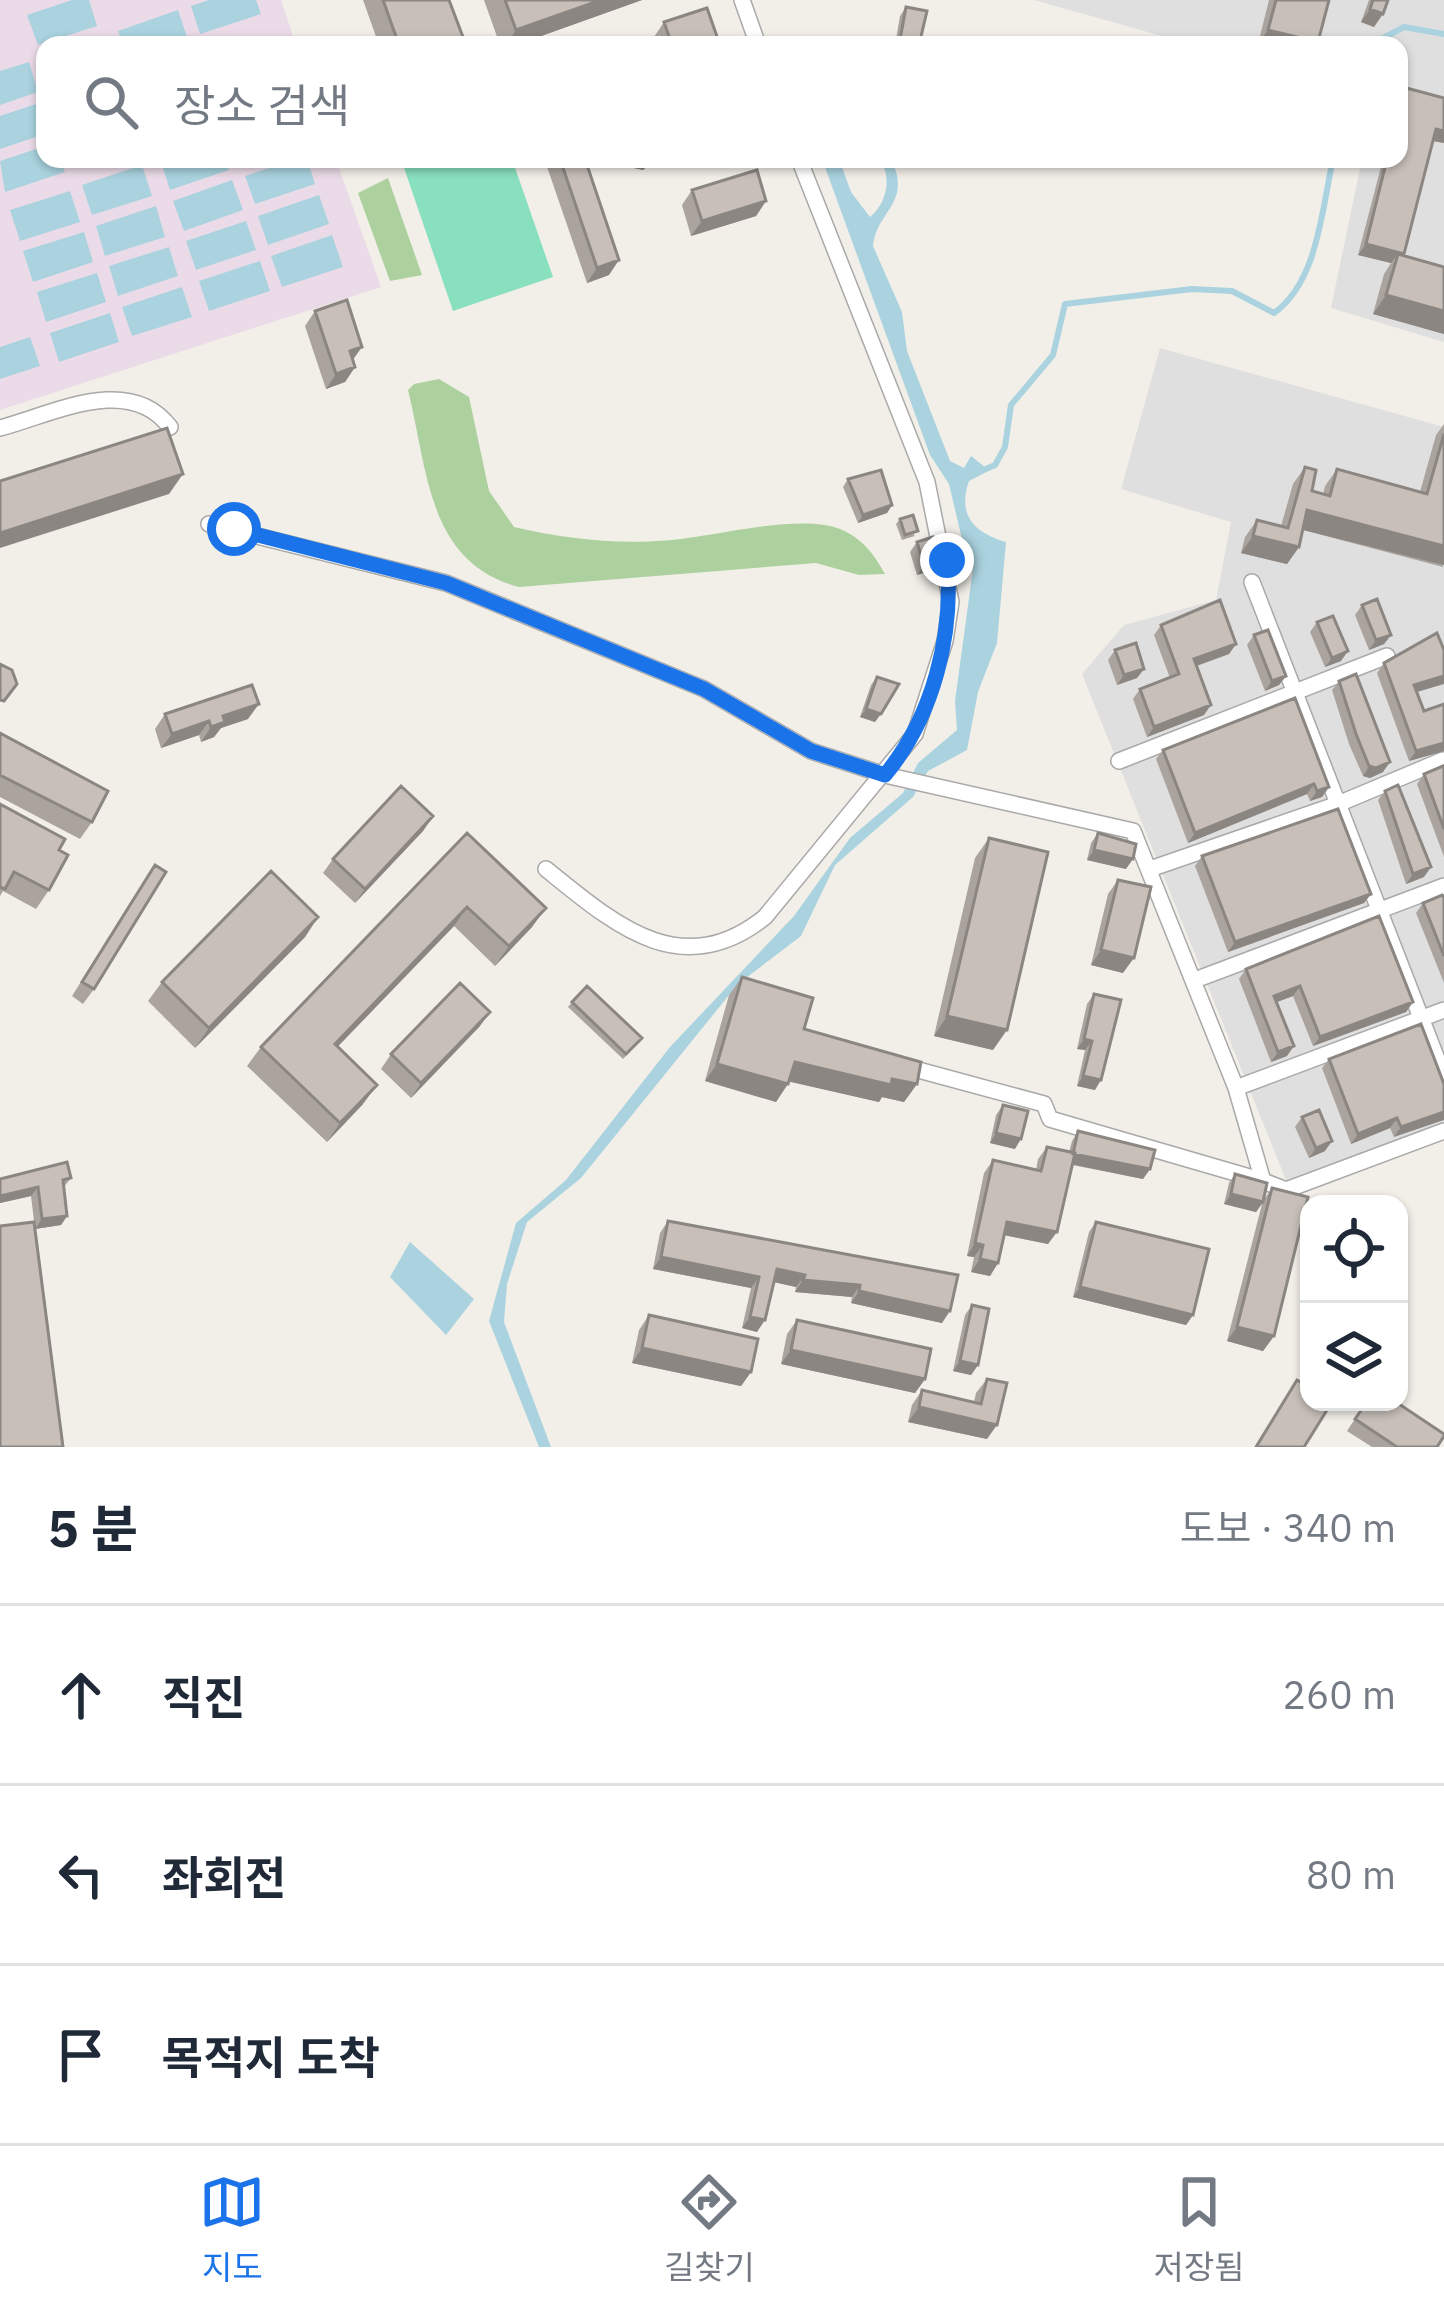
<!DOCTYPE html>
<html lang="ko">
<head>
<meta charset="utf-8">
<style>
  :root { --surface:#fff; --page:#f6f6f7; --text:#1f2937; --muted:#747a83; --line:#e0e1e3; --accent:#1a73e8 }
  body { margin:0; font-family:"IBM Plex Sans","Noto Sans KR",sans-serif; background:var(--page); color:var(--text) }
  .controls { position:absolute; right:36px; bottom:36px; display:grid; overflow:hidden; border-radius:24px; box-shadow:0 3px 9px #0004 }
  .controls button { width:108px; height:108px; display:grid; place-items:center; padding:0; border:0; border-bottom:3px solid var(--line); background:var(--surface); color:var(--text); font:60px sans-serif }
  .stop { position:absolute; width:36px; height:36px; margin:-27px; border:9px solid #1a73e8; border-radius:50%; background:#fff }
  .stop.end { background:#1a73e8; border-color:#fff; box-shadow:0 3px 12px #0008 }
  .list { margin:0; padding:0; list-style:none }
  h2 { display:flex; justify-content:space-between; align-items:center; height:156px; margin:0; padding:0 48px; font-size:51px }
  h2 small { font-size:39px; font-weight:400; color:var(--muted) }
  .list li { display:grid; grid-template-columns:78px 1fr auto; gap:36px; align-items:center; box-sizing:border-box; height:180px; padding:0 48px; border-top:3px solid var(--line) }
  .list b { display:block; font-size:45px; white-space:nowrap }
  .list em { font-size:39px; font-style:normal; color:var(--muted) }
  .icon { flex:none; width:66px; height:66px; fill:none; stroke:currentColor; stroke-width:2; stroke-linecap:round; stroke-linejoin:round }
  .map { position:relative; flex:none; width:1444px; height:1447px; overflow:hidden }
  .search { position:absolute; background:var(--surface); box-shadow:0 3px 9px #0004; left:36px; right:36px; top:36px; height:132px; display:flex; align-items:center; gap:30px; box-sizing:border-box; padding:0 42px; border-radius:24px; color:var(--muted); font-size:45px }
  .sheet { height:696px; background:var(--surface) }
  nav { display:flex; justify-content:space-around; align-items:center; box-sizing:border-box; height:168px; border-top:3px solid var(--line); background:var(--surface); font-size:33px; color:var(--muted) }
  nav a { display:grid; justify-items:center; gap:6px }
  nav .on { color:var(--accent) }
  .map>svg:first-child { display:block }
  .residential { fill:#e0dfdf }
  .industrial { fill:#ebdbe8 }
  .forest { fill:#add19e }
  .pitch { fill:#88e0be }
  .water { fill:#aad3df }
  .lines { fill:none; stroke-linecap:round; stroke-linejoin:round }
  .stream { stroke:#aad3df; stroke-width:6 }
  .minor-casing { stroke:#a9a9a9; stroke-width:18 }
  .minor { stroke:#fff; stroke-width:15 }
  .wall { fill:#aba49e }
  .shaded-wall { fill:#8b8681 }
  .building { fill:#c7bfb8; stroke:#8b8681; stroke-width:3 }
  .route { stroke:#1a73e8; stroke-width:15 }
</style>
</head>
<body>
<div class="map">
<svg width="1444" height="1447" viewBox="0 0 1444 1447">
  <rect width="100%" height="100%" fill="#f2efe9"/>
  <path class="residential" d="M1034 0H1444V342L1331 308 1362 159H1399V45H1194Z
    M1160 348 1444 427V1124L1286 1180 1082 674 1124 625 1216 600 1231 522 1121 489Z"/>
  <path class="industrial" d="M0 0H281L296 45H45V159H336L381 287 0 410Z"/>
  <path class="forest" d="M388 178 422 275 390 281 358 193Z
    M439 379 469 397 489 491 514 527C566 539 619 545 672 540 715 536 801 513 840 529 862 538 874 554 885 574L859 575 816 563 519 587C427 563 428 470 408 390L414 384Z"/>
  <path class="pitch" d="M401 159H512L553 277 453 311Z"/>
  <path class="water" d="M72 0H89L97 26 38 45 27 15Z
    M209 0H256L261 14 200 34 191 6Z
    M178 10 188 40 123 45 118 31Z
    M29 62 38 92 0 105V71Z
    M42 102 45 134 0 149V116Z
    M45 146V159H60L65 172 5 192 0 161Z
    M160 159H225L229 170 170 190Z
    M297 159H307L315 184 255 204 245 176Z
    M822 159H839L851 192 870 217C887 203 892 178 880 159H891C913 203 876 211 873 246L902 312 907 351 950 461 964 468 971 456 985 467 986 472 969 481C956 518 978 534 1006 542L997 643 978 692 967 750 928 771 913 797 835 865 801 936 738 984 581 1178 527 1222 507 1284 504 1322 551 1447H539L489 1321 516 1223 566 1180 670 1047 794 916 850 838 903 793 918 763 957 730 955 701 974 561 966 556 949 484 930 455Z
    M142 165 152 196 92 215 82 185Z
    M232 180 243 210 184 231 173 201Z
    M70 191 80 222 20 241 10 210Z
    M319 195 329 224 268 245 258 216Z
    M156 206 165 237 105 256 96 226Z
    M246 221 256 250 196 270 186 241Z
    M84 232 93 262 33 282 23 251Z
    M332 235 343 267 282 287 271 256Z
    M169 247 178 276 118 296 109 266Z
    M260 261 270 291 209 311 199 281Z
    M97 273 106 302 46 322 37 292Z
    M182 287 192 317 132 336 122 307Z
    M110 313 119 342 59 362 50 333Z
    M30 337 40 366 0 379V347Z
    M410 1242 474 1299 446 1335 390 1277Z"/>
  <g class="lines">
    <path class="stream" d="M1370 45 1404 27 1444 34
      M970 476 995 465 1005 447 1011 405 1053 355 1065 304 1192 289 1232 291 1274 313C1318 282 1322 208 1333 159"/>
    <defs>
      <path id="minor" d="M742 0 758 45
        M0 428C53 414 129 373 170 427
        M209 524 446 583 704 689 811 751 885 775 1133 831 1236 1088 1263 1181 1286 1190 1444 1131
        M1252 582 1444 1077
        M1119 761 1387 656
        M546 869C614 924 681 984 765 917L915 734 945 641 951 602 927 482 799 159
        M1150 869 1338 804 1443 760
        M1195 980 1444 886
        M900 1065 1044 1104 1050 1119 1263 1181
        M1236 1088 1444 1010"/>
    </defs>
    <use href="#minor" class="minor-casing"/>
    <use href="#minor" class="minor"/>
  </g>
  <path class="wall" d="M363 0H449L466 45H379Z
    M484 0H642L516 45H500Z
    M1269 0H1329L1316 45 1258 44Z
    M1369 0H1388L1374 27 1361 22Z
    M906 7 919 45H895L900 16Z
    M664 22 720 45H657L654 37Z
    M1399 86 1444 143 1433 141 1403 256 1444 267V334L1373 314 1384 274 1391 263 1358 255 1383 159H1399Z
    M546 159H585L609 275 587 283 545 161Z
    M622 159H656L643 170 629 167Z
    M692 190 766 201 756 216 691 236 682 205Z
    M315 311 355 367 345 382 326 389 305 326Z
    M1444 424 1443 567 1303 530 1299 547 1287 564 1241 553 1245 537 1257 520 1281 526 1293 484 1305 467 1312 491 1323 494 1325 486 1337 469 1420 492 1436 435Z
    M848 479 892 505 887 513 858 523 843 487Z
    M900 519 915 536 902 540 896 524Z
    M917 542 939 560 932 570 917 575 910 552Z
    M1362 605 1391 635 1384 644 1369 650 1355 615Z
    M1317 622 1341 661 1325 667 1310 632Z
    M1161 625 1236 644 1229 654 1197 666 1204 715 1147 737 1133 699 1140 689 1170 678 1154 635Z
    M1254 635 1286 676 1279 685 1265 691 1247 645Z
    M1115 650 1144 669 1137 678 1117 685 1108 660Z
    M1384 663 1416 692 1424 711 1444 751 1409 761 1377 673Z
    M877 677 875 722 860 717 871 685Z
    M1339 681 1383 772 1370 778 1363 776 1349 744 1332 690Z
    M165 714 248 719 221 728 214 737 201 742 199 735 161 748 155 729Z
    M0 733 92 822 80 839 0 797Z
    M1163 750 1329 787 1322 797 1310 801 1307 794 1188 843 1156 759Z
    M1444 768V857L1417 784 1424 774Z
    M1385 791 1424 877 1406 884 1378 800Z
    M0 804 59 850 49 890 36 909 3 891 0 896Z
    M433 816 423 831 355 903 323 873 333 859Z
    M467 833 532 927 495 966 454 926 337 1047 363 1104 327 1142 247 1066 261 1047Z
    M1098 833 1126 869 1087 860 1091 843Z
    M989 838 993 1050 934 1036 975 858Z
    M1202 856 1371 894 1364 903 1228 952 1195 866Z
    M155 865 94 989 83 1004 72 996Z
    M1118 880 1123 973 1091 965 1108 894Z
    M1444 898V983L1416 913 1423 903Z
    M318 917 305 937 195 1048 148 1001 162 982Z
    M1246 969 1413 1002 1406 1012 1313 1046 1293 996 1276 1002 1287 1056 1271 1062 1239 979Z
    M742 977 804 1029 917 1084 904 1102 882 1097 879 1102 789 1081 776 1102 705 1081 729 995Z
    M1094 994 1095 1090 1077 1086 1085 1050 1077 1049 1087 1004Z
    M572 1002 638 1043 623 1059 568 1007Z
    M480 1026 411 1098 381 1069 391 1054Z
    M1329 1059 1444 1084 1394 1137 1390 1128 1351 1144 1322 1068Z
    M1003 1105 1015 1149 990 1143 996 1115Z
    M1302 1117 1325 1151 1309 1158 1295 1127Z
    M1078 1131 1150 1169 1143 1179 1072 1165 1048 1244 1004 1235 998 1263 990 1276 971 1272 974 1257 967 1256 984 1173 993 1160 1036 1170 1038 1159 1047 1147 1069 1152 1072 1141Z
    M1235 1174 1263 1201 1272 1188 1274 1336 1263 1351 1227 1341 1262 1204 1256 1212 1224 1204 1229 1183Z
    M71 1178 63 1188 67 1216 61 1225 35 1229 31 1196 0 1203V1179Z
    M668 1221 958 1275 942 1323 851 1303 852 1297 795 1292 796 1287 774 1282 757 1332 742 1328 751 1288 653 1269 660 1233Z
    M1096 1222 1193 1315 1186 1325 1073 1297 1089 1232Z
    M972 1305 978 1365 971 1375 953 1371 965 1315Z
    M649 1315 751 1372 741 1386 632 1363 639 1330Z
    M797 1320 925 1379 915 1393 781 1364 787 1334Z
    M987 1379V1439L908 1422 912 1405 922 1390 974 1402 976 1393Z
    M1366 1402 1437 1447H1372L1347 1431Z"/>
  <path class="shaded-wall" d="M601 0H642L516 45H506L516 30Z
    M1370 9 1383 14 1374 27 1361 22Z
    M1268 30 1318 42 1316 45 1258 44Z
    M1436 129 1444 131V143L1428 140Z
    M634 159 650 160 656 159 643 170 629 167Z
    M766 201 756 216 691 236 702 221Z
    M1366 244 1404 254 1396 265 1398 254 1391 263 1358 255Z
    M619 260 609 275 587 283 597 268Z
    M1386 295 1444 311V334L1373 314Z
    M362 347 352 361 350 351Z
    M355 367 345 382 326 389 336 374Z
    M183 474 169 494 0 548V533Z
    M892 505 887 513 858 523 863 515Z
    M1307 510 1444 546V565L1295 528Z
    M1253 536 1299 547 1287 564 1241 553Z
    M939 560 932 570 917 575 924 565Z
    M1391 635 1384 644 1369 650 1376 640Z
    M1236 644 1229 654 1187 669 1194 659Z
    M1348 651 1341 661 1325 667 1332 658Z
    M1144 669 1137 678 1117 685 1124 675Z
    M1286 676 1279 685 1265 691 1272 681Z
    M1444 676V684L1407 695 1414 685Z
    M259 704 248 719 221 728 214 737 201 742 211 727 223 716Z
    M1211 705 1204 715 1147 737 1154 727Z
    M866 709 881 714 875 722 860 717Z
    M209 721 199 735 161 748 172 734Z
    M1444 743V751L1409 761 1416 751Z
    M1390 762 1383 772 1370 778 1363 776 1369 766Z
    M1314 784 1307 794 1188 843 1195 833Z
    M1329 787 1322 797 1310 801 1317 791Z
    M433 816 423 831 355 903 365 889Z
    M1094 850 1133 859 1126 869 1087 860Z
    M1431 867 1424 877 1406 884 1413 874Z
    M1371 894 1364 903 1228 952 1235 942Z
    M467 907 454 926 321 1064 335 1044Z
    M546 908 532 927 495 966 509 946Z
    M318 917 305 937 195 1048 209 1028Z
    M1101 950 1134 958 1123 973 1091 965Z
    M1300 986 1293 996 1267 1006 1274 996Z
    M1413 1002 1406 1012 1313 1046 1320 1037Z
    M490 1012 480 1026 411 1098 421 1083Z
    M947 1016 1007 1030 993 1050 934 1036Z
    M1084 1039 1092 1041 1085 1050 1077 1049Z
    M1294 1046 1287 1056 1271 1062 1278 1052Z
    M795 1062 892 1079 917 1084 904 1102 882 1097 879 1102 782 1080Z
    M717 1064 788 1084 776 1102 705 1081Z
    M1083 1076 1101 1080 1095 1090 1077 1086Z
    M377 1085 363 1104 327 1142 340 1123Z
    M1444 1112V1120L1394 1137 1401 1127Z
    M1397 1118 1390 1128 1351 1144 1358 1134Z
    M996 1133 1021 1139 1015 1149 990 1143Z
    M1332 1141 1325 1151 1309 1158 1316 1148Z
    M1073 1154 1150 1169 1143 1179 1066 1163Z
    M38 1187 31 1196 0 1203V1196Z
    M1231 1194 1263 1202 1256 1212 1224 1204Z
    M67 1216 61 1225 35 1229 42 1219Z
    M1007 1222 1057 1232 1048 1244 999 1234Z
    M975 1243 983 1245 974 1257 967 1256Z
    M661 1257 759 1277 751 1288 653 1269Z
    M980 1259 998 1263 990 1276 971 1272Z
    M777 1269 805 1275 796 1287 769 1281Z
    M803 1280 860 1285 852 1297 795 1292Z
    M1080 1287 1193 1315 1186 1325 1073 1297Z
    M859 1291 950 1311 942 1323 851 1303Z
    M750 1317 765 1320 757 1332 742 1328Z
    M1237 1327 1274 1336 1263 1351 1227 1341Z
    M642 1348 751 1372 741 1386 632 1363Z
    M791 1350 925 1379 915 1393 781 1364Z
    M960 1361 978 1365 971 1375 953 1371Z
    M919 1407 997 1425 987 1439 908 1422Z"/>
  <path class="building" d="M383 0H449L466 45H399Z
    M505 0H601L516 30Z
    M1276 0H1329L1318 42 1268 30Z
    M1373 0H1388L1383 14 1370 9Z
    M906 7 927 11 919 45H899Z
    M707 8 720 45H672L664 22Z
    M610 38 613 45H591Z
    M1399 86 1444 98V131L1436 129 1404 254 1366 244 1387 159H1399Z
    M560 159H585L619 260 597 268Z
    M757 170 766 201 702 221 692 190Z
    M1398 254 1444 267V311L1386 295Z
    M347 300 362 347 350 351 355 367 336 374 315 311Z
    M167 428 183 474 0 533V481Z
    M1444 434V546L1307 510 1299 547 1253 536 1257 520 1288 528 1305 467 1316 470 1312 491 1330 496 1337 469 1427 494Z
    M881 470 892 505 863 515 848 479Z
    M913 515 918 531 905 535 900 519Z
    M933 537 939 560 924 565 917 542Z
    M1377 599 1391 635 1376 640 1362 605Z
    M1220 600 1236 644 1194 659 1211 705 1154 727 1140 689 1179 674 1161 625Z
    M1333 616 1348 651 1332 658 1317 622Z
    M1268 630 1286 676 1272 681 1254 635Z
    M1437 633 1444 650V676L1414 685 1424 711 1444 704V743L1416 751 1384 663Z
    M1136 643 1144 669 1124 675 1115 650Z
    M0 664 12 670 17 684 4 701 0 700Z
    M1356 674 1390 762 1376 768 1369 766 1356 734 1339 681Z
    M877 677 899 684 881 714 866 709Z
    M252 685 259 704 223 716 225 722 211 727 209 721 172 734 165 714Z
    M1295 698 1329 787 1317 791 1314 784 1195 833 1163 750Z
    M0 733 108 791 92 822 0 775Z
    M1443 766 1444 768V829L1424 774Z
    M1398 785 1431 867 1413 874 1385 791Z
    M401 786 433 816 365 889 333 859Z
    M0 804 65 839 59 850 68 855 49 890 14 872 5 889 0 887Z
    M1338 809 1371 894 1235 942 1202 856Z
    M467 833 546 908 509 946 467 907 335 1044 377 1085 340 1123 261 1047Z
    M1098 833 1136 844 1133 859 1094 850Z
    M989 838 1048 852 1007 1030 947 1016Z
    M155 865 166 872 94 989 82 982Z
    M271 871 318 917 209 1028 162 982Z
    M1118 880 1151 887 1134 958 1101 950Z
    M1442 895 1444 898V956L1423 903Z
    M1379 916 1413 1002 1320 1037 1300 986 1274 996 1294 1046 1278 1052 1246 969Z
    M742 977 813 998 804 1029 921 1062 917 1084 892 1079 891 1085 795 1062 788 1084 717 1064Z
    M460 983 490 1012 421 1083 391 1054Z
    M587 986 642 1038 626 1054 572 1002Z
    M1094 994 1121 1000 1101 1080 1083 1076 1092 1041 1084 1039Z
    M1421 1024 1444 1084V1112L1401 1127 1397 1118 1358 1134 1329 1059Z
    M1003 1105 1028 1111 1021 1139 996 1133Z
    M1319 1110 1332 1141 1316 1148 1302 1117Z
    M1078 1131 1155 1150 1150 1169 1073 1154Z
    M1047 1147 1075 1153 1057 1232 1007 1222 998 1263 980 1259 983 1245 975 1243 993 1160 1041 1171Z
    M67 1162 71 1178 63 1180 67 1216 42 1219 38 1187 0 1196V1179Z
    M1235 1174 1267 1183 1263 1202 1231 1194Z
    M1272 1188 1308 1197 1274 1336 1237 1327Z
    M668 1221 958 1275 950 1311 859 1291 860 1285 803 1280 805 1275 777 1269 765 1320 750 1317 759 1277 661 1257Z
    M34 1222 63 1447H0V1226Z
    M1096 1222 1209 1249 1193 1315 1080 1287Z
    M972 1305 989 1309 978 1365 960 1361Z
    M649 1315 758 1339 751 1372 642 1348Z
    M797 1320 931 1349 925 1379 791 1350Z
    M987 1379 1007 1383 997 1425 919 1407 922 1390 981 1404Z
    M1297 1380 1309 1387V1402H1332L1304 1447H1256Z
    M1367 1402H1396L1444 1434V1436L1437 1447H1397L1355 1419Z"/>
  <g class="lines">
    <path class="route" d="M234 529 446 583 704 689 811 751 885 775C933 717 954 635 947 560"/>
  </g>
</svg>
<div class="controls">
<button><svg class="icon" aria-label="locate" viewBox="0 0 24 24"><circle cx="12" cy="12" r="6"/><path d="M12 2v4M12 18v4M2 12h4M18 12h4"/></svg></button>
<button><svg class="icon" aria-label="layers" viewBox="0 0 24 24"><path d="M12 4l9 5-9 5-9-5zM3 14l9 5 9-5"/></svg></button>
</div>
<div class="stop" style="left:234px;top:529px"></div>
<div class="stop end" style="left:947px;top:560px"></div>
<div class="search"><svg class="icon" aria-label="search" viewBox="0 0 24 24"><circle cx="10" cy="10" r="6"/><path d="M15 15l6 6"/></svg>장소 검색</div>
</div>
<section class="sheet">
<h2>5 분<small>도보 · 340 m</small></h2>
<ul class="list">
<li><svg class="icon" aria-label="ahead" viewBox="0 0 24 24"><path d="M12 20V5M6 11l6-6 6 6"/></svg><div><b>직진</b></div><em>260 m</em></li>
<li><svg class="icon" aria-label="left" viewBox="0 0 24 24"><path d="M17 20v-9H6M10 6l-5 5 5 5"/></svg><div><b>좌회전</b></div><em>80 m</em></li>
<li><svg class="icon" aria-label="arrive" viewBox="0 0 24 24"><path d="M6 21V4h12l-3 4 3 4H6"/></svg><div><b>목적지 도착</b></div></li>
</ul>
</section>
<nav>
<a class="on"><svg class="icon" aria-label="map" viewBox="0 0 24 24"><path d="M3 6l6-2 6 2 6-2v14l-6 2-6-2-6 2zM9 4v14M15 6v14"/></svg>지도</a>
<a><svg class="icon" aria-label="directions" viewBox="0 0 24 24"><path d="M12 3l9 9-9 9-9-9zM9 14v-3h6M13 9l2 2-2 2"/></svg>길찾기</a>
<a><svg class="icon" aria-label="saved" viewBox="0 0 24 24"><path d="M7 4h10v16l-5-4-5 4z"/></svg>저장됨</a>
</nav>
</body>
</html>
